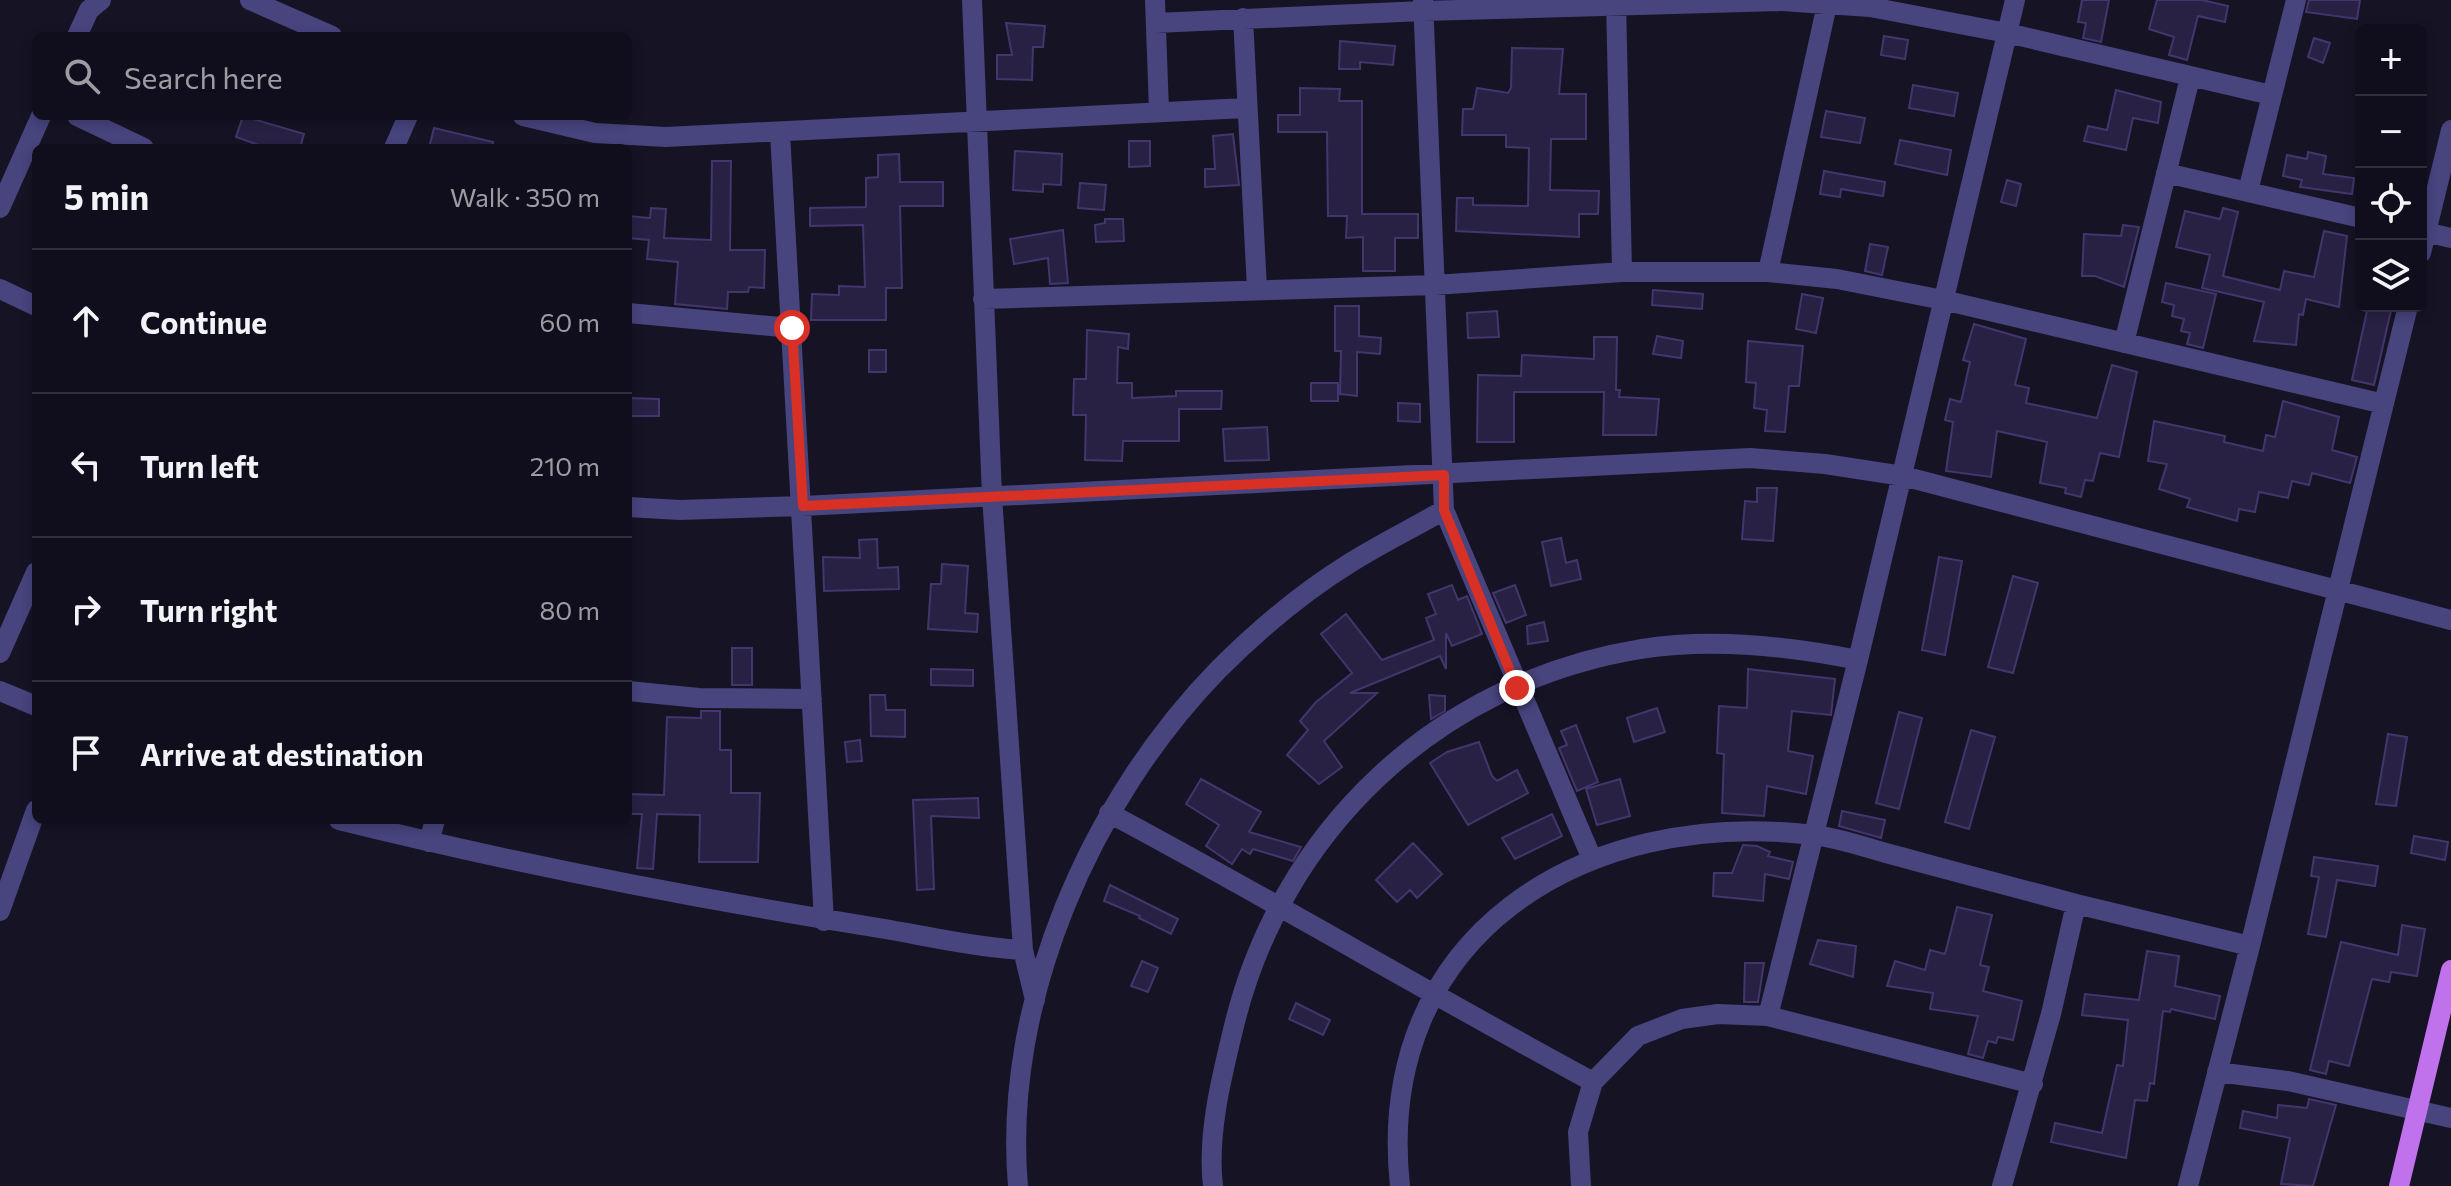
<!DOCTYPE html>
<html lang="en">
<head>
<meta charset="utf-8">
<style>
  :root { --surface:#100e1c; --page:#191725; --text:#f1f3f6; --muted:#9c9ca3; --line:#302e3b }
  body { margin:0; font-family:Commissioner,sans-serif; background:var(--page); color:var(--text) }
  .controls { position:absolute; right:24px; top:24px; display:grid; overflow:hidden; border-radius:12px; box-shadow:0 4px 12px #0003 }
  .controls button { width:72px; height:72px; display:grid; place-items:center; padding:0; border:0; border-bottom:2px solid var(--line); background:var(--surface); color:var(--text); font:40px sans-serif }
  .stop { position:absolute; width:24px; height:24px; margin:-18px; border:6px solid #d93025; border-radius:50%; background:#fff }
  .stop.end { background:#d93025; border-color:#fff; box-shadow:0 2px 8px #0008 }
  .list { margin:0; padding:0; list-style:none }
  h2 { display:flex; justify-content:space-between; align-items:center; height:104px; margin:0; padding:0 32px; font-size:34px }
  h2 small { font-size:26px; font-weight:400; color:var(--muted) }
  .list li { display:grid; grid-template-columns:52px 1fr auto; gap:24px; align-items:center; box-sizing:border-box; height:144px; padding:0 32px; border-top:2px solid var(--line) }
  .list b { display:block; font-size:30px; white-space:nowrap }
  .list em { font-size:26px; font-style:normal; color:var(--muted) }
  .icon { flex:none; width:44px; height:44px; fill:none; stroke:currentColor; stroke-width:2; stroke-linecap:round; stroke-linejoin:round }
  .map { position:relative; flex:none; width:2451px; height:1186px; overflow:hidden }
  .search { position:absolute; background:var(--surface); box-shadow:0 4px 12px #0003; left:32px; top:32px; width:600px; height:88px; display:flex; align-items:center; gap:20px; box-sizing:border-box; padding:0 28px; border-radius:12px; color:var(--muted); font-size:30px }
  .panel { position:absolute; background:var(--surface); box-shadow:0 4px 12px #0003; left:32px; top:144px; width:600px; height:680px; border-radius:12px }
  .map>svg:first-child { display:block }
  .building { fill:#292144; stroke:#42366d; stroke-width:2 }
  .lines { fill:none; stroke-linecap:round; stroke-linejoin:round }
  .minor { stroke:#47447e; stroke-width:20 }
  .major { stroke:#c071ec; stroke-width:20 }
  .route { stroke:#d93025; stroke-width:10 }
</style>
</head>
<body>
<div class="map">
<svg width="2451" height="1186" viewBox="0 0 2451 1186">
  <rect width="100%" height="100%" fill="#161325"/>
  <path class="building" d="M2082 0H2109L2101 42 2083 38 2086 23 2078 22Z
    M2157 0H2202L2228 6 2225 22 2198 16 2187 60 2169 55 2174 37 2149 29Z
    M2309 0H2360L2357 19 2306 12Z
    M1006 23 1045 26 1043 47H1033L1032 80 997 79V55H1012Z
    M1884 36 1908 40 1905 59 1881 55Z
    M2314 38 2330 43 2323 63 2308 57Z
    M1340 41 1395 46 1393 65 1360 62V69H1339Z
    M1512 48 1563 49 1559 94H1586V139H1551L1550 190 1599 191 1598 214H1579V237L1456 231 1457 198H1473V205L1528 206 1529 148 1506 147V135H1462L1463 109H1473L1477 88 1508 93 1511 88Z
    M1913 85 1958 93 1954 116 1909 108Z
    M1300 88 1340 89 1339 101H1362V214H1418V238H1395V271H1363V237L1346 238 1347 216H1328L1327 132H1278V115H1300Z
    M2116 90 2161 102 2158 123 2133 118 2126 150 2084 141 2088 126 2107 130Z
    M1826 111 1865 118 1860 143 1821 137Z
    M243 116 304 134 300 148H267L236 137Z
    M434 128 493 142 492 148H429Z
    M1233 134 1239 185 1205 187V169H1215L1213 136Z
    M1900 140 1951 150 1947 175 1895 164Z
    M1129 141H1150V166L1129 167Z
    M1015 151 1062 154 1061 185 1043 184V192L1013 190Z
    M2308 152 2326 156 2323 174 2354 178 2352 194 2300 187 2302 180 2283 176 2287 155 2307 159Z
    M899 154 900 182H943V206H900L902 288H886V320H811L812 294 839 295V286L865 287 863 225 810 226V208L866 207V178L878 177V155Z
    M712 161H731L730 250H765L764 288 749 287 748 292H728L727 309 675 304 678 262 647 259 649 240 628 238V216L650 218 651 208 666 209 664 238 711 240Z
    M1824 171 1885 182 1883 196 1841 189 1840 197 1820 194Z
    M2007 180 2021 184 2016 206 2001 202Z
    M1080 183 1106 185 1104 210 1078 208Z
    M2223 208 2238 212 2223 276 2280 290 2284 271 2314 277 2324 231 2347 236 2339 307 2306 299 2303 315 2299 314 2296 345 2254 341 2264 302 2202 288 2210 255 2176 247 2185 211 2220 219Z
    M1105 219H1123L1124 241 1096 242 1095 225 1105 223Z
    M2123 225 2139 227 2124 287 2095 276H2082L2084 234 2121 236Z
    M1063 230 1068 283 1050 284 1048 258 1014 264 1010 239Z
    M1870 244 1888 247 1882 275 1865 271Z
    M2166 283 2216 294 2203 348 2187 344 2190 333 2181 331 2184 319 2172 316 2174 305 2162 302Z
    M1653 290 1703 294 1702 309 1652 305Z
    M1802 294 1823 298 1816 333 1796 329Z
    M1335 306H1359V336L1381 338 1380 354 1357 352V396L1340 394 1341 351H1335Z
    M2368 306H2392L2374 385 2352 380Z
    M1497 311 1499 337 1468 338 1467 313Z
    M1974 324 2026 339 2015 385 2029 388 2026 403 2097 418 2112 365 2137 372 2119 457 2100 453 2093 481 2085 480 2081 497 2065 493 2066 488 2040 483 2047 442 1997 431 1991 477 1946 471 1953 422 1945 420 1950 399 1961 402 1970 362 1963 360Z
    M1087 330 1129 334 1128 349 1118 347 1117 383H1132V398L1176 396V391H1222L1221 409H1179V441H1123L1122 461 1085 460 1086 415H1073L1074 379H1086Z
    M1657 336 1683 341 1681 358 1653 354Z
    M1594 337H1617L1616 390H1620L1619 397 1659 399 1656 435H1603L1604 392H1514V442H1477L1478 375 1521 376 1522 355 1594 359Z
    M1748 341 1803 346 1799 386H1789L1785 432 1765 431 1767 410 1754 408 1756 383 1746 382Z
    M869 350H886V372H869Z
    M1311 383H1338V401H1311Z
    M628 398 659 399V416H628Z
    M2283 401 2339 417 2332 450 2357 457 2350 483 2312 473 2309 485 2292 481 2288 498 2259 492 2255 512 2239 509 2237 521 2187 507 2190 499 2159 489 2167 464 2148 461 2154 421 2225 436 2224 442 2263 451 2266 435 2275 437Z
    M1398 403 1420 404V422L1398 421Z
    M1267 427 1269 460 1225 461 1223 429Z
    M1757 488H1777L1773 541 1742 539 1745 501 1757 502Z
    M1561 538 1566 563 1577 560 1581 579 1551 586 1542 542Z
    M877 539 878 568 898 567 899 589 824 591 823 557 860 558 859 540Z
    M1939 557 1962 561 1945 655 1922 650Z
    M942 564 968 566 965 613 978 614 977 632 928 629 931 584H941Z
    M2013 576 2038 583 2013 673 1988 667Z
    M1452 585 1458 600 1467 596 1482 634 1452 646 1446 633V669L1440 656 1350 693H1377L1324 741 1342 767 1319 784 1287 755 1308 730 1300 721 1316 702 1352 673 1321 634 1346 614 1382 660 1434 640 1426 618 1436 614 1428 594Z
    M1515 585 1526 615 1506 623 1493 593Z
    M1544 622 1548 641 1528 644 1527 626Z
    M732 648H752V685H732Z
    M931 669 973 670V686L931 685Z
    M1748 669 1835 679 1831 715 1792 711 1788 751 1813 756 1806 794 1767 786 1764 816 1722 813 1724 754 1717 753 1719 706 1747 708Z
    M870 695H885L886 710H905V737L871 736Z
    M1429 695 1445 696V711L1431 719Z
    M1657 708 1665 732 1634 742 1627 718Z
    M701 711H720V750H731V793H760L758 862H699L700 815 657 814 653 869 637 868 642 814H628V794L664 795 667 717 701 718Z
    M1899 712 1922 718 1899 809 1876 803Z
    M1576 725 1598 782 1577 791 1559 748 1567 745 1561 731Z
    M1971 730 1995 737 1969 829 1945 822Z
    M2388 734 2407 737 2396 806 2376 804Z
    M860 740 862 761 847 762 845 742Z
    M1479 742 1492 776 1497 781 1517 770 1528 793 1468 825 1430 763 1447 752Z
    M1201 779 1261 812 1249 832 1301 847 1293 861 1253 849 1250 854 1242 849 1232 864 1206 846 1219 825 1186 804Z
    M1620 779 1630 816 1597 825 1586 789Z
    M978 798 979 818 931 816 934 889 917 890 913 800Z
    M1842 811 1885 820 1881 838 1839 826Z
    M1552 814 1562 836 1515 859 1502 838Z
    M2414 836 2448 842 2445 860 2411 853Z
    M1413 843 1442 874 1417 898 1410 890 1397 902 1376 880Z
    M1743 845 1757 846 1770 852 1768 856 1793 862 1789 879 1765 874 1763 901 1713 896 1714 873H1732Z
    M2314 857 2378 866 2375 886 2337 880 2326 937 2308 934 2319 877 2311 876Z
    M1110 885 1178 919 1171 934 1139 918 1140 916 1104 901Z
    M1957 907 1992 915 1980 965 1989 967 1983 991 2022 1001 2013 1040 1998 1037 1996 1043 1988 1041 1983 1058 1968 1054 1978 1016 1930 1009 1933 993 1887 986 1895 961 1925 970 1930 950 1945 954Z
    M2402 925 2425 929 2417 976 2391 972 2389 982 2372 979 2349 1066 2329 1061 2326 1074 2310 1070 2341 942 2398 955Z
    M1818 940 1856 946 1853 977 1810 964Z
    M2147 951 2179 956 2175 986 2220 996 2215 1019 2171 1009 2170 1012 2163 1011 2154 1084 2150 1083 2147 1101 2135 1100 2126 1158 2051 1142 2055 1123 2102 1133 2117 1065 2123 1066 2128 1020 2082 1015 2085 994 2139 1000Z
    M1142 961 1158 968 1148 992 1131 986Z
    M1745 963H1764L1758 1002H1744Z
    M1296 1003 1330 1020 1323 1035 1289 1019Z
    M2309 1099 2336 1105 2313 1186 2281 1184 2290 1138 2240 1128 2243 1111 2277 1118 2278 1105 2307 1108Z"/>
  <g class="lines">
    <path class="minor" d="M250 0 332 36
      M972 0 992 496 1023 950 1035 1000
      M1155 0 1159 111
      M1423 0 1444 510 1592 859
      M1616 0 1622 272
      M1243 18 1257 289
      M1156 23 1423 11 1782 1 1870 7 2007 33 2271 95
      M77 36 89 10 101 0
      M77 116 144 148
      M523 116 595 133 666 137 1245 108
      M780 133 824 921
      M394 148 408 116
      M2166 173 2361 218
      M2248 191 2296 0
      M0 208 41 116
      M2421 231 2451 238
      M2421 253 2451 130
      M1768 272 1828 0
      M0 289 36 306
      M983 299 1435 285 1622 272H1768L1837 279 1943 300 2384 404
      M628 313 792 328
      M2124 343 2190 78
      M628 507 680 510 803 506 1750 458 1825 464 1903 476 2451 620
      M0 653 36 572
      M0 691 36 706
      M628 691 699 698 812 699
      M1109 813C1272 900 1430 994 1593 1082
      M339 820C517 864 698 899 879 928 927 936 974 947 1023 950
      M429 842 435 820
      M0 911 36 810
      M1768 1016 1858 660 2015 0
      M2217 1072 2288 1081 2451 1118
      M1018 1186C1002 1002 1091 800 1218 670 1256 632 1303 592 1350 563 1380 544 1413 528 1444 510
      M1213 1186C1207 1136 1221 1079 1233 1030 1280 831 1437 682 1641 649 1712 638 1789 646 1858 660
      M1400 1186C1373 935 1585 807 1813 835 1842 838 1872 850 1901 857 1959 873 2017 888 2076 904
      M1581 1186 1578 1132 1593 1082 1638 1036 1682 1019 1718 1014 1768 1016 2033 1084
      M2002 1186 2051 1014 2076 904 2250 946 2408 306
      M2188 1186 2250 946"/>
    <path class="major" d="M2399 1186 2451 970"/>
  </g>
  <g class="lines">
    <path class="route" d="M792 328 803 506 1444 475V510L1517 688"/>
  </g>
</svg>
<div class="controls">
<button>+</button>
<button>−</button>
<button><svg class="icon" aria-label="locate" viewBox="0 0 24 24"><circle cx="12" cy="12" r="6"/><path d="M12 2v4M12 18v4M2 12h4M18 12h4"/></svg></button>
<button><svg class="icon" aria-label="layers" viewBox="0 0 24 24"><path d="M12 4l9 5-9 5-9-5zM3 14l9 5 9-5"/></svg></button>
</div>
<div class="stop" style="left:792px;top:328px"></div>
<div class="stop end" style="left:1517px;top:688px"></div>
<div class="search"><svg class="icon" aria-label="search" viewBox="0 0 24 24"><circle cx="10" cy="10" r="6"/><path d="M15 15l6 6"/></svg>Search here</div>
<section class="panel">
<h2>5 min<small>Walk · 350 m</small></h2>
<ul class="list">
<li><svg class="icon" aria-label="ahead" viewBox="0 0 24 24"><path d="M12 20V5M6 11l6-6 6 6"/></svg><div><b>Continue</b></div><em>60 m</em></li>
<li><svg class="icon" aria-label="left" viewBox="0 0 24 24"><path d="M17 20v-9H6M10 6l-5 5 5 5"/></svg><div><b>Turn left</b></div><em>210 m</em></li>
<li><svg class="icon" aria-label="right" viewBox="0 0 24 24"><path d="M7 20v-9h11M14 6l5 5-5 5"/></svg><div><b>Turn right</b></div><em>80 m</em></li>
<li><svg class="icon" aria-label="arrive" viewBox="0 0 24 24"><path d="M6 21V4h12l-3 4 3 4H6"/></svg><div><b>Arrive at destination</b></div></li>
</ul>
</section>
</div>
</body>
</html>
